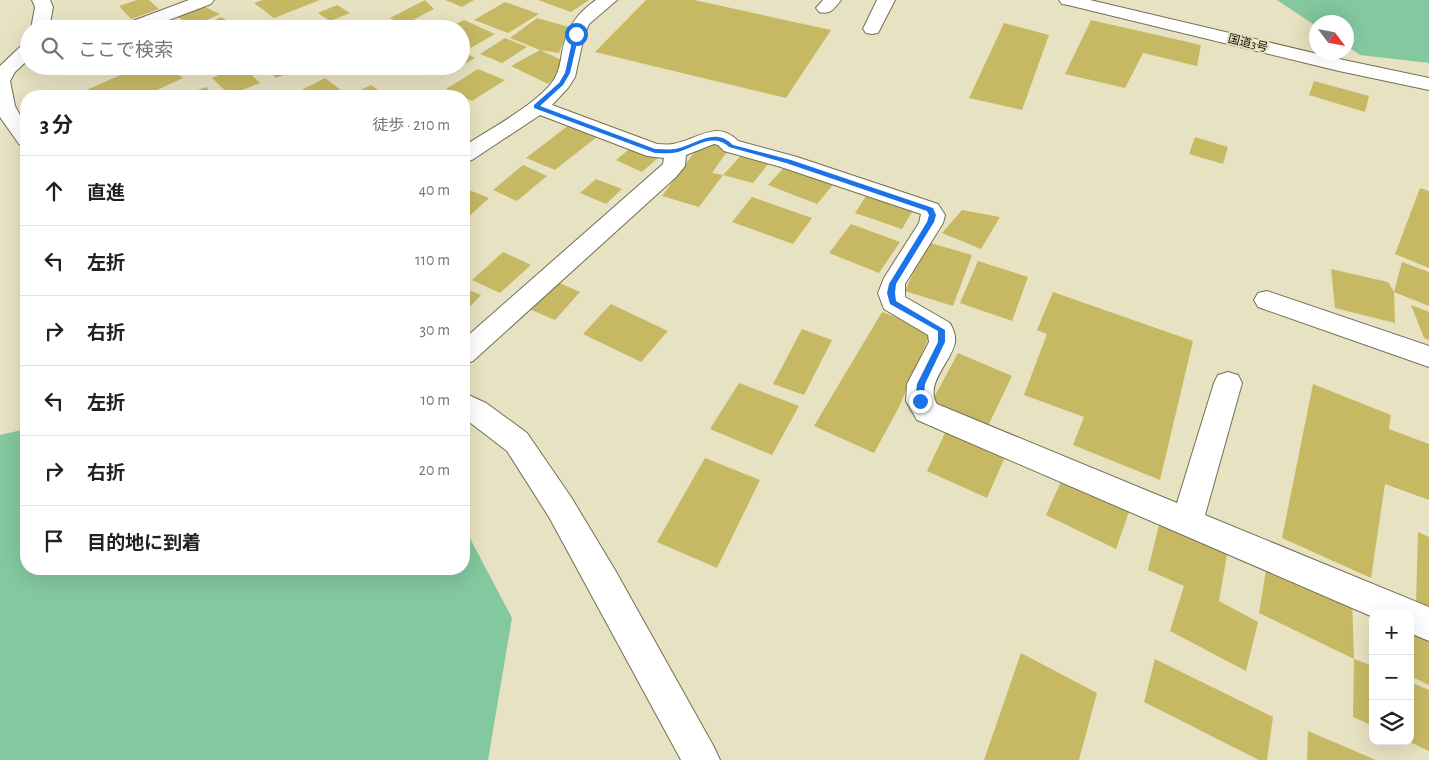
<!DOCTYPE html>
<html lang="ja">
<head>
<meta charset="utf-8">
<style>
  :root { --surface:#fff; --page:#f6f6f6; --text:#202124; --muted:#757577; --line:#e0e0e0 }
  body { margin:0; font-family:"Alegreya Sans","Noto Sans JP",sans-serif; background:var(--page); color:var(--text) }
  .controls { position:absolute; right:15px; bottom:15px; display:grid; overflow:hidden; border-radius:10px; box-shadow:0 5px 20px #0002 }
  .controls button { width:45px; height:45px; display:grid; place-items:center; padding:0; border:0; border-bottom:1px solid var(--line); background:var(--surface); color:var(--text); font:25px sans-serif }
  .compass { position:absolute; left:1309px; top:15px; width:45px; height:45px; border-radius:50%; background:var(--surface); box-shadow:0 5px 20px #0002; rotate:122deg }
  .stop { position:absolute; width:15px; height:15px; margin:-11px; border:4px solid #1a73e8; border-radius:50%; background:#fff }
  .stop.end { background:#1a73e8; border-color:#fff; box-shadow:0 1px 5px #0008 }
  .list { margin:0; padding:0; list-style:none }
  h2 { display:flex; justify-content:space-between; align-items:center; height:65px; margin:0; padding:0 20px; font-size:21px }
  h2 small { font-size:16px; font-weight:400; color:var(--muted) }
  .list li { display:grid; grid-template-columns:32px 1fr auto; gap:15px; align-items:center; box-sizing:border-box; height:70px; padding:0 20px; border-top:1px solid var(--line) }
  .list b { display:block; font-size:19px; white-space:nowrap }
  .list em { font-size:16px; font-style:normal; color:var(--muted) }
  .icon { flex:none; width:28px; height:28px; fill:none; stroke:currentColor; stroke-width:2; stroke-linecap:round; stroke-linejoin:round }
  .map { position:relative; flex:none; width:1429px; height:760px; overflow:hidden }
  .search { position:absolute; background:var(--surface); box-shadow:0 5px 20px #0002; left:20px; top:20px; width:450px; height:55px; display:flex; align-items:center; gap:12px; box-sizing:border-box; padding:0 18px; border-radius:28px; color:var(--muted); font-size:19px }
  .panel { position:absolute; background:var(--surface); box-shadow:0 5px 20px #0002; left:20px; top:90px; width:450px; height:485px; border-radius:20px }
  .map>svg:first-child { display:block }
  .green { fill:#83c89e }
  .building { fill:#c7b964 }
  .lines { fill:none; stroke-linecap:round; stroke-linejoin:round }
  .street-casing { stroke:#746f52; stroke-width:2 }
  .highway-casing { stroke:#746f52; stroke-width:2 }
  .street { fill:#fff; fill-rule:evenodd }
  .highway { fill:#fff; fill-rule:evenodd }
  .route { fill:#1a73e8 }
  .labels { text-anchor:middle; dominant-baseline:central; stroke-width:4; stroke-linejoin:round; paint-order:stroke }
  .far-street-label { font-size:12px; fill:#18160a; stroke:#e7e2c1 }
</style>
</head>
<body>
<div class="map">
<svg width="1429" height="760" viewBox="0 0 1429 760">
  <rect width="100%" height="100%" fill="#e7e2c1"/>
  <path class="green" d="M1277 0H1429V63L1360 55 1347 46 1346 22H1316V26Z
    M26 429V569H464V527L512 618 488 760H0V435Z"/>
  <path class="building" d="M137 0H149L159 9 131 19 119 6Z
    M263 0H320L274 18 254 3Z
    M425 0 434 9 403 25 390 18Z
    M445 0H474L462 7Z
    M538 0H589L571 12Z
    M646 0H694L831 30 786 98 595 52Z
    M505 2 539 14 508 33 474 20Z
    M337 5 350 13 330 21 318 13Z
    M203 6 220 14 194 26 177 17Z
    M221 17 230 22 216 29H195Z
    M537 18 569 27 559 53 540 50 510 38Z
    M464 20 495 34 467 50 461 47V29H447Z
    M1091 20 1201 45 1197 66 1143 53 1125 88 1065 74Z
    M1004 23 1049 35 1022 110 969 98Z
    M505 38 527 47 502 63 480 54Z
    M540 50 570 64 548 84 511 66Z
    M461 51 475 58 461 66Z
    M141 66H165L183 78 144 96H73Z
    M242 66 260 83 230 95 212 78Z
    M262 66H306L276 78Z
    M478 69 505 80 472 101 446 89Z
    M325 78 346 94 342 96H290Z
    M1314 81 1369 96 1365 112 1309 95Z
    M371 85 384 94 379 96H348Z
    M206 87 215 96H181Z
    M569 125 598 136 555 170 526 158Z
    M1195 137 1228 147 1223 164 1189 154Z
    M704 139 731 146 712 173 723 175 699 207 662 196Z
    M633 146 659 157 642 172 616 160Z
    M747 149 773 158 753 183 723 175Z
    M789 162 837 180 817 204 768 185Z
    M523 165 547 176 517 201 493 190Z
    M596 179 622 189 606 204 580 193Z
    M464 188 489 198 464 221Z
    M1420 188 1429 191V268L1395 254Z
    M870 190 916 205 902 229 855 213Z
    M752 197 812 218 793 244 732 222Z
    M962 210 1000 217 981 249 942 233Z
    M851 224 900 242 879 273 829 253Z
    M927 242 972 255 953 306 905 291Z
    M503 252 531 265 500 293 472 280Z
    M978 261 1028 277 1012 321 960 303Z
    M1402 262 1429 272V306L1394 292Z
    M1331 269 1388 282 1394 292 1395 323 1335 308Z
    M555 281 580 292 555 320 529 309Z
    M464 288 481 295 464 313Z
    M1053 292 1193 341 1160 480 1073 445 1084 417 1024 395 1047 334 1037 330Z
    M611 304 668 331 641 362 583 334Z
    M1411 305 1429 312V340L1424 338Z
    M882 312 932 330 899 407 874 453 814 426Z
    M802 329 832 340 804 395 773 384Z
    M958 353 1012 376 987 428 931 403Z
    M739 383 799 406 772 455 710 429Z
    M1313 384 1391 415 1389 429 1429 444V500L1385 484 1371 578 1282 538Z
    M946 431 1005 457 987 498 927 471Z
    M705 458 760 480 717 568 657 542Z
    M1063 477 1130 509 1116 549 1046 515Z
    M1160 521 1228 549 1219 601 1258 622 1246 671 1170 631 1184 586 1148 570Z
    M1418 532 1429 537V612L1416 606Z
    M1267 564 1352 599 1354 659 1259 613Z
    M1410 625 1429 634V685L1410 676Z
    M1021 653 1097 693 1079 760H984Z
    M1155 659 1273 717 1267 760H1259L1144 702Z
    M1354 659 1373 666V726L1353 717Z
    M1410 682 1429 690V751L1410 742Z
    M1308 731 1376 760H1307Z"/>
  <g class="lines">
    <defs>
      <path id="street" d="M32 0H50L53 7 49 29H31L35 7Z
        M189 0H214L211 4 145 29H119L122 25Z
        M596 0H617L589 24 584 36 575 77 568 88 552 105 657 144C662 144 668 145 673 144 697 140 716 119 738 141L797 157 938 204 945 215 943 223 905 284V297L950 323C953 329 956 335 955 342 952 361 924 384 937 404L1177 503 1214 383 1218 375 1228 372 1238 375 1242 383 1205 515 1429 607V641L1410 633V614H1373V617L917 420 906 401 907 384 929 342 928 335 884 309 878 293 884 278 919 223 921 214 781 167 724 151 718 145 714 144 686 155 685 166 676 177 473 361 464 364V339L663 164 664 158 647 156 540 115 472 160 464 162V146C488 130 541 102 555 78 559 70 561 61 562 52 567 28 576 14 596 0Z
        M823 0H841C834 9 830 15 819 12L816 8Z
        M877 0H895L878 33 872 34 866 33 863 29Z
        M29 43V59L15 72 10 81 15 106 26 126V146L19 144 0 117V66L22 45Z
        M1267 291 1429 346V367L1258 307 1254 300 1258 293Z
        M464 393 486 403 527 433 571 497 615 570 714 747 720 760H681L549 517 507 451 464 418Z"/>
      <path id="highway" d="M1059 0H1090L1339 59 1429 78V90L1339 71 1068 5 1062 4Z"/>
    </defs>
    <use href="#street" class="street-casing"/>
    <use href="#highway" class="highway-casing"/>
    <use href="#street" class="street"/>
    <use href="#highway" class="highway"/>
  </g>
  <path class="route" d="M574 33 579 34 570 73 563 85 540 106 655 149C662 149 669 150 675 149 696 145 714 126 733 145L791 160 933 208 936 215 934 222 896 284 895 293 896 301 945 330V342L925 384 923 404 920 405 915 401 917 384 938 342V331L890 304 887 293 889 284 927 222 929 215 927 211 786 163 729 147C713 132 696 147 678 152 671 154 662 153 655 153L534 108V105L559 83 565 73Z"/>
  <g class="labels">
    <g class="far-street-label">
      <text transform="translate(1248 43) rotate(14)">国道3号</text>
    </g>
  </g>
</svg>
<div class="controls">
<button>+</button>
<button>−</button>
<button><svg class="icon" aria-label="layers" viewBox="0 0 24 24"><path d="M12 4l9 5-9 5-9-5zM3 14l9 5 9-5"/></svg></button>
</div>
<svg class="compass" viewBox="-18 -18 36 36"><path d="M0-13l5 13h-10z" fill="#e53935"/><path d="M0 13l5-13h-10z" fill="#757577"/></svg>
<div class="stop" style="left:576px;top:34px"></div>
<div class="stop end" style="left:920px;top:401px"></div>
<div class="search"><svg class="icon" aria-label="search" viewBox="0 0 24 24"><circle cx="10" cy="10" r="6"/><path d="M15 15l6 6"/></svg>ここで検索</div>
<section class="panel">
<h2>3 分<small>徒歩 · 210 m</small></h2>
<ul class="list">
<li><svg class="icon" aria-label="ahead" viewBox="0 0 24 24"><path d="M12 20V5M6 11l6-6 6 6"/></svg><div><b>直進</b></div><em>40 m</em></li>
<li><svg class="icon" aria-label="left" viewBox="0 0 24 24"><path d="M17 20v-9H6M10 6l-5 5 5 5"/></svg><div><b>左折</b></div><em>110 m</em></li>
<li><svg class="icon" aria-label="right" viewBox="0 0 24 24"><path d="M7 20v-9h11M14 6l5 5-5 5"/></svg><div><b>右折</b></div><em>30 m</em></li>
<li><svg class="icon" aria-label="left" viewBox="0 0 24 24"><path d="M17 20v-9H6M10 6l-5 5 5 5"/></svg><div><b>左折</b></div><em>10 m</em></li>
<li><svg class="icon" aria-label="right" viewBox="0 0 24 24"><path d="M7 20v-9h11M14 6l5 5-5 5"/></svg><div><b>右折</b></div><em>20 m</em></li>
<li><svg class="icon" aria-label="arrive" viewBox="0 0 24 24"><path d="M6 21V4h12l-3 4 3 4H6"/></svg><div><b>目的地に到着</b></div></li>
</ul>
</section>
</div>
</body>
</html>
